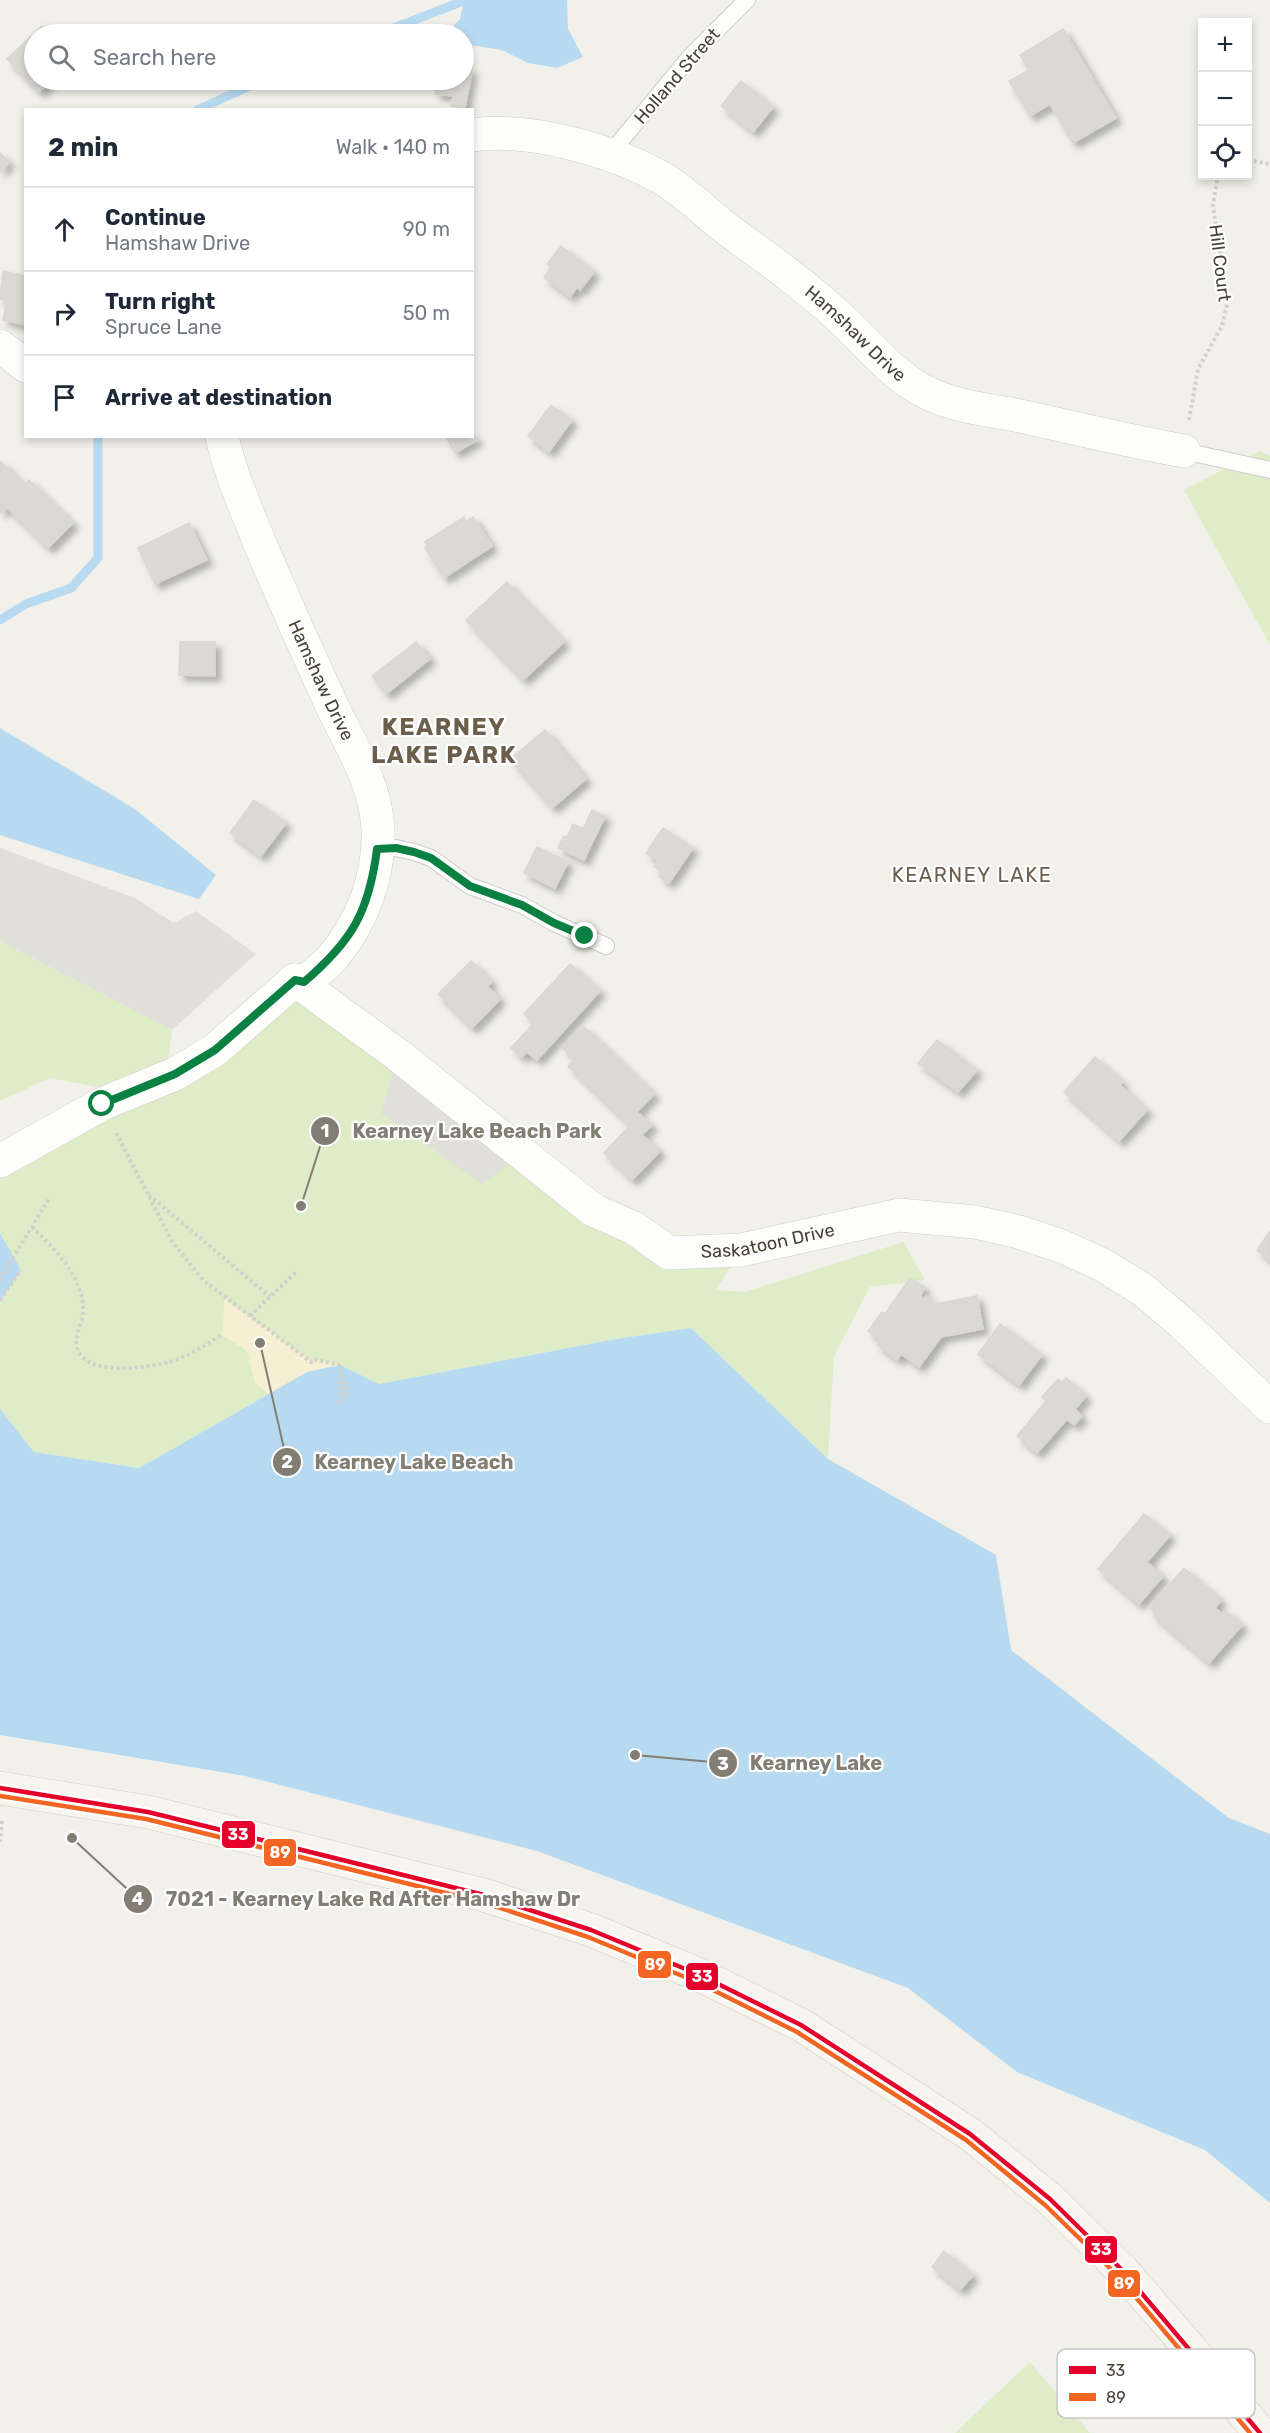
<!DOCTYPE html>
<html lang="en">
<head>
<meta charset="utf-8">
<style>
  :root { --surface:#fff; --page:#f6f6f7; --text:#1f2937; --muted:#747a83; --line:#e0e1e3 }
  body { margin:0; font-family:Rubik,sans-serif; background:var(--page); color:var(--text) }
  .controls { position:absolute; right:18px; top:18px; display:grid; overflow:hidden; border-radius:0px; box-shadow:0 3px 9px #0003 }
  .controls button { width:54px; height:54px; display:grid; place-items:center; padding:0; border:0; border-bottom:2px solid var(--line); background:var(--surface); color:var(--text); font:30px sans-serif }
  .stop { position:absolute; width:18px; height:18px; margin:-14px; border:4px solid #0b8043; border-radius:50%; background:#fff }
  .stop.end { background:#0b8043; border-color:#fff; box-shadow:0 2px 6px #0008 }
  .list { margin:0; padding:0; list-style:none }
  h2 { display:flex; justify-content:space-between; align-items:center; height:78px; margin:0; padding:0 24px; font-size:26px }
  h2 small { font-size:20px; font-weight:400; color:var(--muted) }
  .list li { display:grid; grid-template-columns:39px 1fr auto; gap:18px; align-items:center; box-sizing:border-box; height:84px; padding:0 24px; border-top:2px solid var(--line) }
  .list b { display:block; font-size:22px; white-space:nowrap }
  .list p { margin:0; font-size:20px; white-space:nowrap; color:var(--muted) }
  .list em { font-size:20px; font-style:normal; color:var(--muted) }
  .icon { flex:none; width:33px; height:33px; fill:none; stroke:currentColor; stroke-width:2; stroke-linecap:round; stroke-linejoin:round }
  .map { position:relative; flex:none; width:1270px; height:2433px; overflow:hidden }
  .search { position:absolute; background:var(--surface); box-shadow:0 3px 9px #0003; left:24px; top:24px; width:450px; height:66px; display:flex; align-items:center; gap:15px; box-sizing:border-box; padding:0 21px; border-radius:33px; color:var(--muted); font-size:22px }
  .panel { position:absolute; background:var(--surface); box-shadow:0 3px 9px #0003; left:24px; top:108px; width:450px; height:330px; border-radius:0px }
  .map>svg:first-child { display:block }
  .green { fill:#deedc8 }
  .sand { fill:#f6efd3 }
  .parking { fill:#e0dfda }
  .water { fill:#b8daf1 }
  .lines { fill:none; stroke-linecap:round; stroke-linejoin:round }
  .stream { stroke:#b8daf1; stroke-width:9 }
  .building { fill:#dbd9d3; stroke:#d9d7d0; stroke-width:1.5; filter:url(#shadow) }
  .service-casing { stroke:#cfcdc8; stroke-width:18 }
  .minor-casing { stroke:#cfcdc8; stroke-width:34 }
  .secondary-casing { stroke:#d1cdc1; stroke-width:34 }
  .path { stroke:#d1d0ca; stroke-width:4; stroke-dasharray:3 3; stroke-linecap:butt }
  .service { stroke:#fdfdfc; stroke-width:16 }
  .minor { stroke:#fdfdfc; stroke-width:33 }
  .secondary { stroke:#f7f5ee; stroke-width:33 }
  .bus-1-casing { stroke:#fff; stroke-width:9 }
  .bus-2-casing { stroke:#fff; stroke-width:9 }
  .bus-1 { stroke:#e4002b; stroke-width:4.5 }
  .bus-2 { stroke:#f26522; stroke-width:4.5 }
  .route { stroke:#0b8043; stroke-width:8 }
  .labels { text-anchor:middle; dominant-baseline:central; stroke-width:4.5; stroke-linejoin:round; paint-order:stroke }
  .street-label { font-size:18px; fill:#484135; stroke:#fff }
  .neighbourhood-label { font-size:20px; letter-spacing:1.5px; fill:#6b5f4c; stroke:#fff }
  .district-label { font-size:24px; font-weight:bold; letter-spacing:1.5px; fill:#6b5f4c; stroke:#fff }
  .key { fill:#fff; stroke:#c8c6c2; stroke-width:1.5 }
  .key-label { font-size:16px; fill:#484135 }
  .leader { fill:none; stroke:#837e74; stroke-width:2 }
  .callout-dot { fill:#837e74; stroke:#fff; stroke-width:2 }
  .mark-label { font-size:18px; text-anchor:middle; font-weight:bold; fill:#fff }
  .callout-label { font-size:20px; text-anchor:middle; font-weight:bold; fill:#837e74; stroke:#fff; stroke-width:4.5; stroke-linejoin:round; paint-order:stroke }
  .line-badge { stroke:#fff; stroke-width:2 }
  .badge-label { font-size:16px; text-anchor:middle; font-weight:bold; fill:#fff }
</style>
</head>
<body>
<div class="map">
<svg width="1270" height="2433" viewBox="0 0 1270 2433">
  <defs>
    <filter id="shadow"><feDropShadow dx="5.5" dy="5.5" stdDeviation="3" flood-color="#0004"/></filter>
  </defs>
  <rect width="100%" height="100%" fill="#f1f0ea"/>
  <path class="green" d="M1259 451 1270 456V645L1184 490Z
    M0 941 172 1030 167 1068 118 1091 50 1078 0 1101Z
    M295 980 634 1228 741 1250 716 1290 745 1292 903 1242 925 1280 870 1287 834 1356 828 1459 691 1328 616 1339 379 1384 340 1365 307 1372 139 1468 34 1452 0 1409V1302L21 1270 0 1233V1151L140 1087Z
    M1030 2362 1090 2433H955Z"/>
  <path class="sand" d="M225 1299 311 1361 313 1359 340 1365 307 1372 270 1395 255 1383 247 1351 222 1335Z"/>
  <path class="parking" d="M0 848 135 898 174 923 196 911 256 954 172 1030 0 941Z
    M398 1055 523 1154 482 1184 381 1113Z"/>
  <path class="water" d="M464 0H567L568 29 583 57 557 68 528 63 502 50 464 44V34H446L460 19Z
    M0 728 135 809 216 875 199 899 0 835Z
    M0 1233 21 1270 0 1302Z
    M691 1328 828 1459 996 1555 1011 1650 1229 1818 1270 1834V2203L1205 2150 1017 2072 908 1988 537 1851 245 1776 0 1735V1409L34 1452 139 1468 307 1372 340 1365 379 1384 616 1339Z"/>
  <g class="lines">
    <path class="stream" d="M378 34 466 0
      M197 110 263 80
      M0 620 26 604 71 588 98 558V436"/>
  </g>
  <path class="building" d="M42 26 50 34H34V80H52L39 92 7 59Z
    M1063 29 1116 118 1073 143 1050 104 1030 116 1009 81 1029 70 1020 55Z
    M464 68 472 69 465 108 452 106 453 96 435 94 437 80H464Z
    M741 81 773 107 753 132 721 106Z
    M0 153 9 162 0 172Z
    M561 246 594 272 580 290 577 287 570 297 544 277 551 267 547 264Z
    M3 271 26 276V325L3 320 7 301 0 299Z
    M551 405 572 420 549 452 528 436Z
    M472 432 477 440 455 453 446 436H472Z
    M0 461 24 485 29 480 73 523 48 548 6 507 0 513Z
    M464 517 466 522 473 517 492 546 444 578 425 548 428 546 425 542Z
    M189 523 207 560 155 584 138 548Z
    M507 582 564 642 523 680 466 620Z
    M180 642H215V676L179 675Z
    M416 642 430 659 386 694 372 676Z
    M545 730 586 779 552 808 510 759Z
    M254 800 286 823 261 856 230 833Z
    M592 810 605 816 584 860 558 848 564 836 567 837 573 824 583 829Z
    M663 828 693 848 669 883 659 876 662 872 654 866 658 861 646 853Z
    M537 847 568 862 555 888 524 873Z
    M471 961 492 982 487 986 500 999 472 1028 438 994Z
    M570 964 600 991 537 1060 527 1052 522 1057 511 1048 534 1023 524 1014Z
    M583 1026 654 1094 637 1112 652 1125 642 1135 660 1151 632 1180 604 1153 630 1125 568 1066 575 1060 562 1047Z
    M937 1040 977 1070 958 1092 918 1063Z
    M1095 1057 1123 1082 1120 1085 1147 1110 1119 1141 1064 1092Z
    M1270 1231V1261L1257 1250Z
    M910 1278 925 1288 920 1296 924 1299 926 1296 936 1304 977 1296 983 1329 941 1337 919 1367 901 1354 897 1360 877 1345 880 1340 868 1331 882 1312 885 1314Z
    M1000 1324 1042 1355 1019 1385 978 1354Z
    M1066 1378 1086 1396 1075 1409 1082 1416 1074 1425 1067 1419 1037 1453 1017 1436 1046 1401 1042 1397 1058 1379 1062 1382Z
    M1144 1514 1170 1535 1147 1562 1163 1576 1139 1604 1098 1569Z
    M1184 1568 1221 1600 1215 1608 1222 1614 1225 1610 1242 1625 1209 1663 1154 1616 1156 1614 1149 1608Z
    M944 2251 973 2275 960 2290 932 2267Z"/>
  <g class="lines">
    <defs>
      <path id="service" d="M609 155 689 58 747 0
        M1184 451 1270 470
        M377 849 396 848 414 852 431 858 470 886 522 905 554 923 606 946"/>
      <g id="minor">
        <path id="s1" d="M472 135C529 127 611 150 660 177 685 191 706 213 728 230 765 257 802 283 836 314 864 339 887 370 920 389 952 407 985 409 1020 416 1075 428 1129 441 1184 451"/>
        <path d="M0 346 26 366"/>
        <path id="s2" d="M222 436C230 474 246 508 260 544 283 598 307 652 332 706 351 745 376 785 378 829 380 875 362 924 331 959 324 967 313 975 304 983L295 980"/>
        <path id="s3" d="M295 980 398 1055 593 1210 634 1228 669 1253 741 1250 899 1215 975 1222 1019 1232 1061 1246 1101 1264 1143 1290 1183 1324 1270 1407"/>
        <path d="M0 1161 102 1104 175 1074 215 1050 295 980"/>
      </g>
      <path id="secondary" d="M0 1788 148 1812 484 1895 591 1930 700 1975 801 2025 970 2134 1050 2199 1122 2270 1189 2347 1260 2433"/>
    </defs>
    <use href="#service" class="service-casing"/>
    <use href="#minor" class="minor-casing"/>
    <use href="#secondary" class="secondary-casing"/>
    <path class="path" d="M1248 160 1270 164
      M1189 420 1198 369 1222 326 1228 301 1213 206 1218 176
      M116 1133 173 1243 203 1280 311 1362 313 1359 340 1365
      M149 1195 270 1297
      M32 1227C54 1248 84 1278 83 1311 83 1323 74 1335 77 1347 84 1377 147 1368 169 1362 188 1357 205 1345 222 1335
      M0 1279 49 1199
      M0 1300 21 1270
      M250 1316 296 1272
      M342 1375 347 1399
      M340 1402V1365
      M0 1842 2 1820"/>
    <use href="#service" class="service"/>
    <use href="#minor" class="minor"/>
    <use href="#secondary" class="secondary"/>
    <defs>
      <path id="bus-1" d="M0 1788 148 1812 484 1895 591 1930 700 1975 801 2025 970 2134 1050 2199 1122 2270 1260 2433"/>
      <path id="bus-2" d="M0 1796 146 1819 482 1902 588 1937 697 1982 797 2032 966 2140 1045 2205 1117 2275 1250 2433"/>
    </defs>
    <use href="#bus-1" class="bus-1-casing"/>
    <use href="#bus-2" class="bus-2-casing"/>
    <use href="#bus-1" class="bus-1"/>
    <use href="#bus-2" class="bus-2"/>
  </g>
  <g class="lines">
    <path class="route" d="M102 1104 175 1074 215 1050 295 980 304 982C352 941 369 912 377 849L396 848 414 852 431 858 470 886 522 905 554 923 585 936"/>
  </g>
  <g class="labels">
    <g class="street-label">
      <text transform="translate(677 76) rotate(-49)">Holland Street</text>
      <text transform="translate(1220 263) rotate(83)">Hill Court</text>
      <text stroke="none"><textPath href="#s1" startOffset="446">Hamshaw Drive</textPath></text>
      <text stroke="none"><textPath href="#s2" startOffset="264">Hamshaw Drive</textPath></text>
      <text stroke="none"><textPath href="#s3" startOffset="564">Saskatoon Drive</textPath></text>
    </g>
    <g class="neighbourhood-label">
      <text x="972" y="875">KEARNEY LAKE</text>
    </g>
    <g class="district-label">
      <text x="444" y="727">KEARNEY<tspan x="444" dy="28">LAKE PARK</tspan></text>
    </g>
  </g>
  <rect x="1057" y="2349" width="198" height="69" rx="9" class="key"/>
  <rect x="1069" y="2366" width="27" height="8" fill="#e4002b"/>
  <rect x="1069" y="2393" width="27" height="8" fill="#f26522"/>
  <g class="key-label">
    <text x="1106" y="2376">33</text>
    <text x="1106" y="2403">89</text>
  </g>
  <path class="leader" d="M301 1206L325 1131M260 1343L287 1462M635 1755L723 1763M72 1838L138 1899"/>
  <g class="callout-dot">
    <circle cx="301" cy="1206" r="6"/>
    <circle cx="260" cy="1343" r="6"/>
    <circle cx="635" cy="1755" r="6"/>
    <circle cx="72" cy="1838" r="6"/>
    <circle cx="325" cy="1131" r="15"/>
    <circle cx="287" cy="1462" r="15"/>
    <circle cx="723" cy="1763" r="15"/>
    <circle cx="138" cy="1899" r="15"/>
  </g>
  <g class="mark-label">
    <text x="325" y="1137">1</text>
    <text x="287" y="1468">2</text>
    <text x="723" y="1770">3</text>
    <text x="138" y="1905">4</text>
  </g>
  <g class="callout-label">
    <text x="477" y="1138">Kearney Lake Beach Park</text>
    <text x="414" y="1469">Kearney Lake Beach</text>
    <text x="816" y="1770">Kearney Lake</text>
    <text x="373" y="1906">7021 - Kearney Lake Rd After Hamshaw Dr</text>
  </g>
  <g class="line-badge">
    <rect x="221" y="1820" width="35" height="29" rx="6" fill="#e4002b"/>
    <rect x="263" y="1838" width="34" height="29" rx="6" fill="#f26522"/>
    <rect x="637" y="1950" width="35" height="29" rx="6" fill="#f26522"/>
    <rect x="685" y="1962" width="34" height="29" rx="6" fill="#e4002b"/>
    <rect x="1084" y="2235" width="34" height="29" rx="6" fill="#e4002b"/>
    <rect x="1107" y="2269" width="34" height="29" rx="6" fill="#f26522"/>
  </g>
  <g class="badge-label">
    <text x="238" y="1840">33</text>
    <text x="280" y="1858">89</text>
    <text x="655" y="1970">89</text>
    <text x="702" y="1982">33</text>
    <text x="1101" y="2255">33</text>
    <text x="1124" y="2289">89</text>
  </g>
</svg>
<div class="controls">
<button>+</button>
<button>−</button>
<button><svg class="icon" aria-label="locate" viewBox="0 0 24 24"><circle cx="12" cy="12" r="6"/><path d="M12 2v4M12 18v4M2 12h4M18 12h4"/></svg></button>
</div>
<div class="stop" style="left:102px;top:1104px"></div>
<div class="stop end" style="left:585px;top:936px"></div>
<div class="search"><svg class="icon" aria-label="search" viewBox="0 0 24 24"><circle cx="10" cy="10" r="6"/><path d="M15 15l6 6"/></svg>Search here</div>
<section class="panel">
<h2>2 min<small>Walk · 140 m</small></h2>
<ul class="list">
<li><svg class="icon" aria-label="ahead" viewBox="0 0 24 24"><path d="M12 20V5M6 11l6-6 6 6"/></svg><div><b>Continue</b><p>Hamshaw Drive</p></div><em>90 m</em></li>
<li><svg class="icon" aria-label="right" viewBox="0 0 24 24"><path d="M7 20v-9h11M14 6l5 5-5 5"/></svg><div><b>Turn right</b><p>Spruce Lane</p></div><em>50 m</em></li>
<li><svg class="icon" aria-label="arrive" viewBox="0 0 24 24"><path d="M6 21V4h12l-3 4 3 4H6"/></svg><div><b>Arrive at destination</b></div></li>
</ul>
</section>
</div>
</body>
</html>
